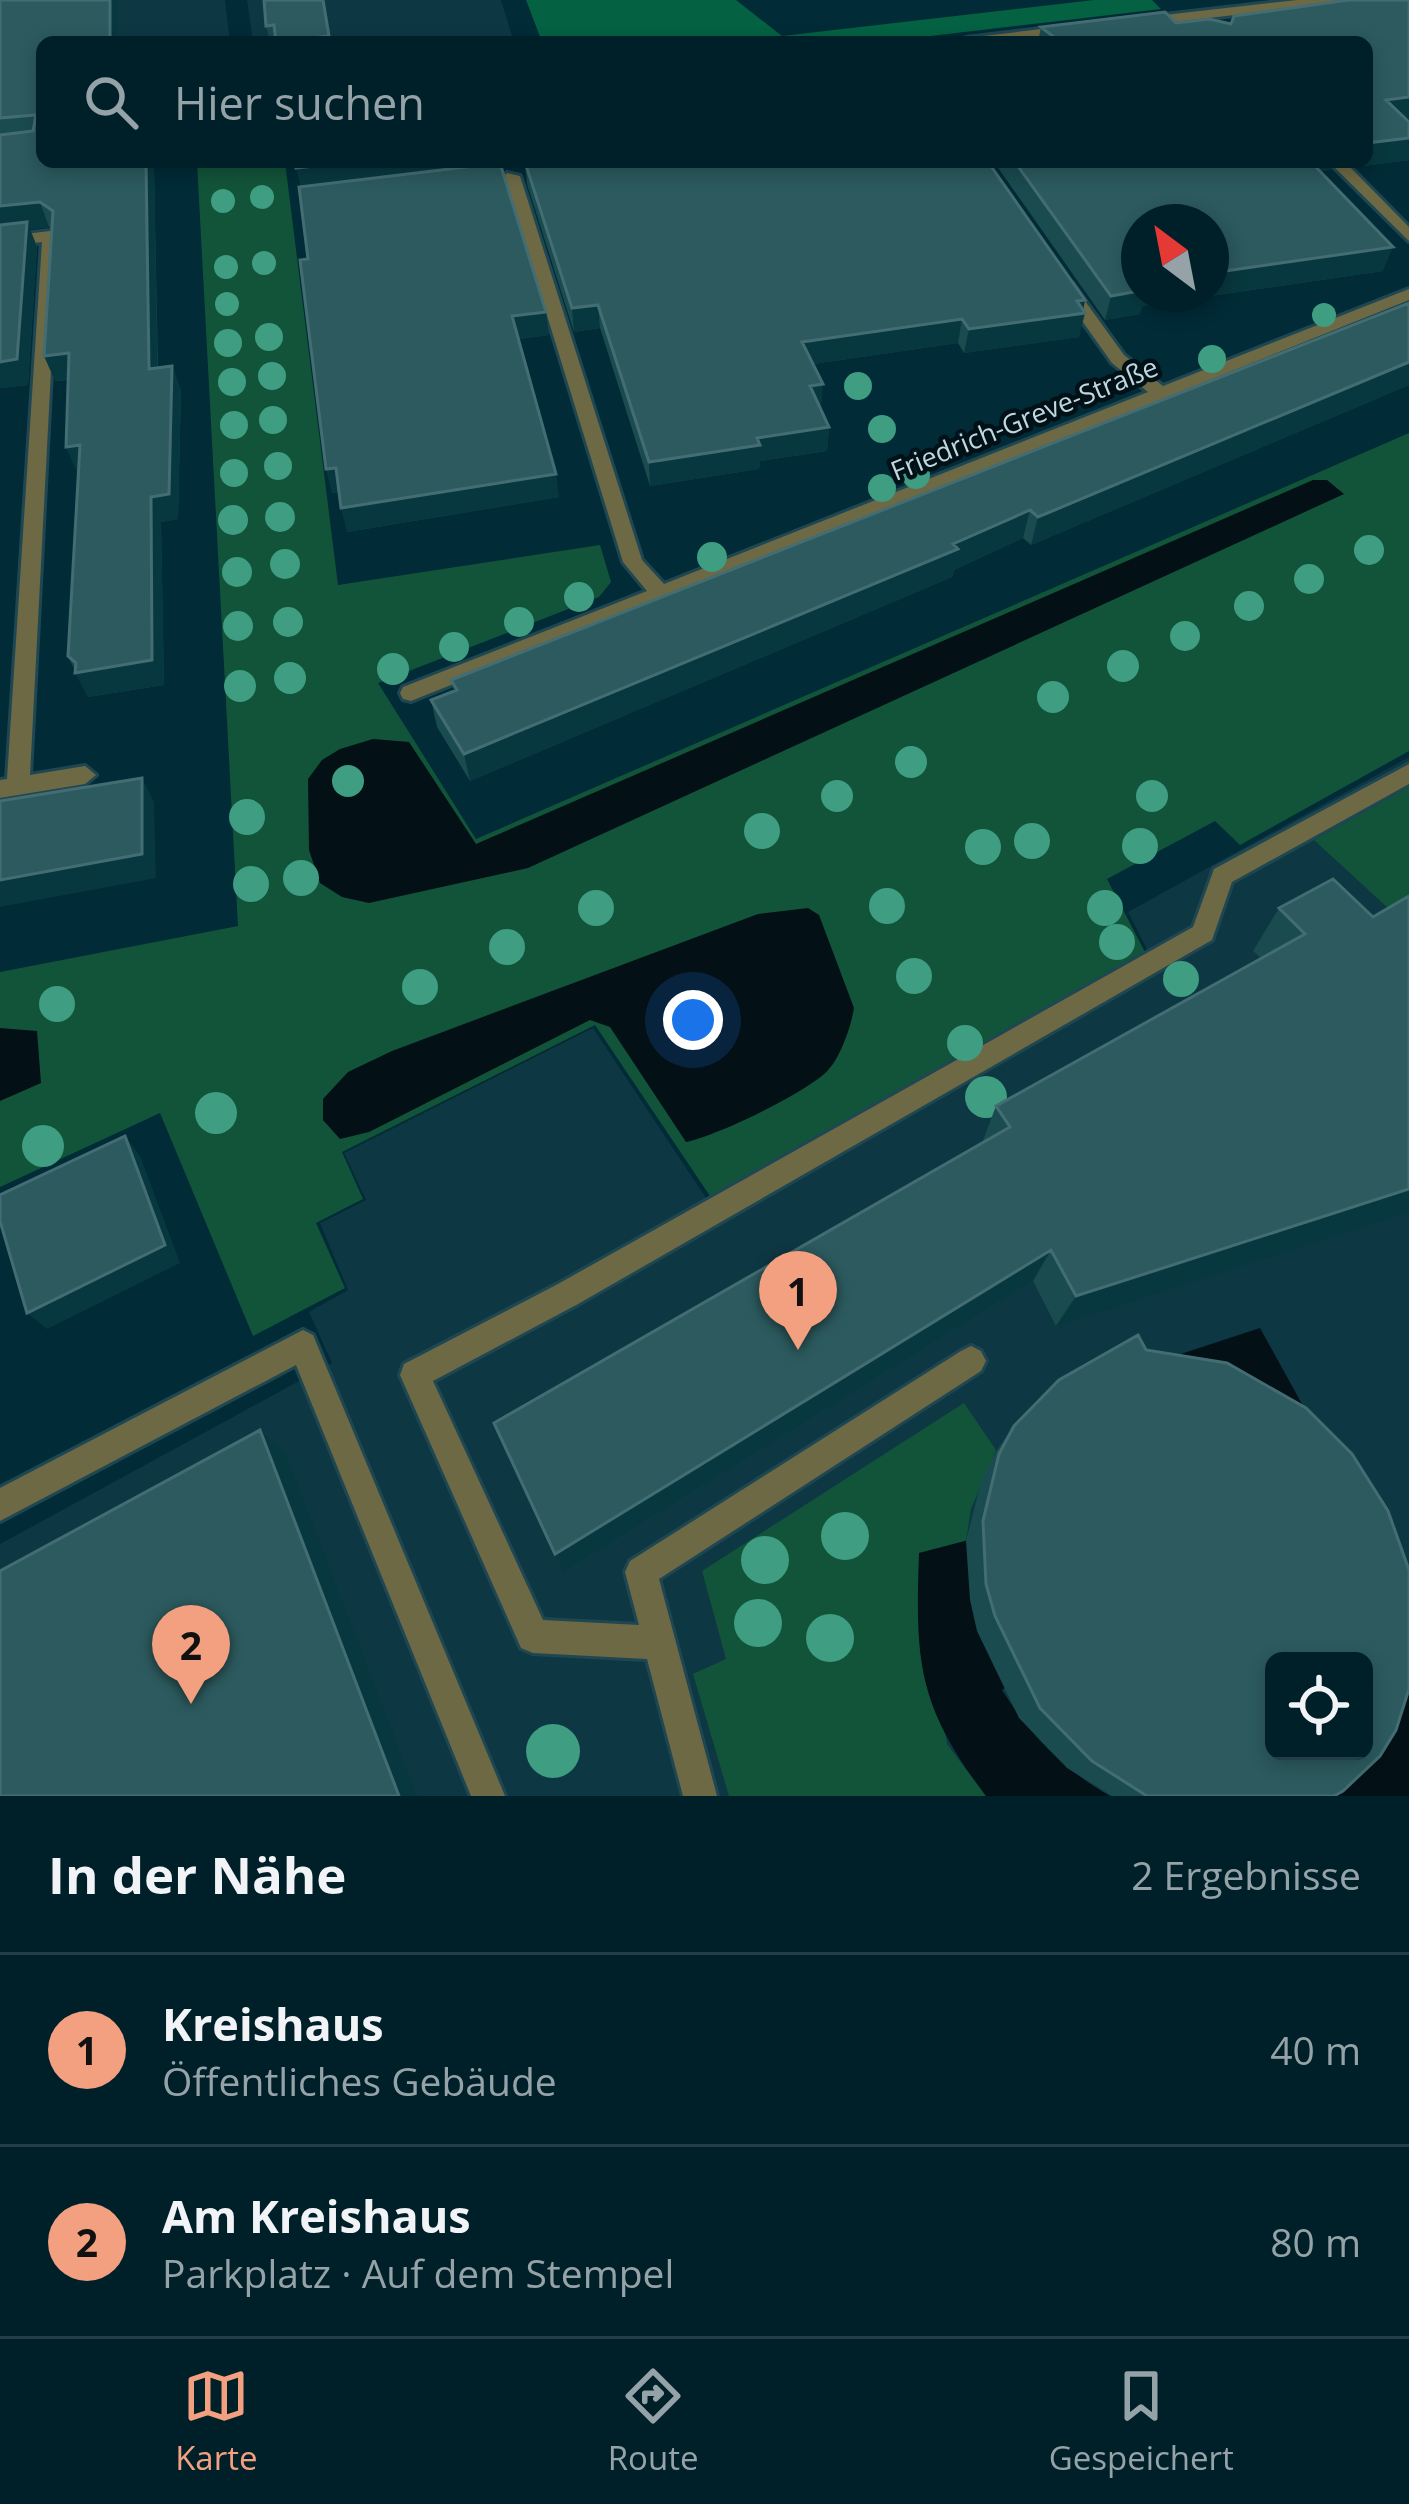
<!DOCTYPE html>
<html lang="de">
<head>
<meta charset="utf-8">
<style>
  :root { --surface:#002029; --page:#0a2831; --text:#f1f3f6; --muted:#95a3a8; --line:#223e46; --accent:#f2a080 }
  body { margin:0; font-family:"Open Sans",sans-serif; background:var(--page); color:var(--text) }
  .controls { position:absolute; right:36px; bottom:36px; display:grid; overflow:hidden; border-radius:18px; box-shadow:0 6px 18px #0003 }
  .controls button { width:108px; height:108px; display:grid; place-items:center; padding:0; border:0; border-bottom:3px solid var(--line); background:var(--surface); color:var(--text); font:60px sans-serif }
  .compass { position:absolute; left:1121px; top:204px; width:108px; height:108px; border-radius:50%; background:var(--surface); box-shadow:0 6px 18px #0003; rotate:328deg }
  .you { position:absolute; left:693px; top:1020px; width:42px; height:42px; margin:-30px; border:9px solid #fff; border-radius:50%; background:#1a73e8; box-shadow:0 0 0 18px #1a73e833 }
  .badge { display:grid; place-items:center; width:78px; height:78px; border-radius:50%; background:var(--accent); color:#111; font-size:39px; font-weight:700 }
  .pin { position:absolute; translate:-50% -99px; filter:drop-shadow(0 3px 6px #0008) }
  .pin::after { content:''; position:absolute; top:63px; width:42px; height:36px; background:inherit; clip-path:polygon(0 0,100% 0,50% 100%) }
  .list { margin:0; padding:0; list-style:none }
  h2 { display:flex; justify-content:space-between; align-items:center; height:156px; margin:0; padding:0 48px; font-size:51px }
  h2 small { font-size:39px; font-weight:400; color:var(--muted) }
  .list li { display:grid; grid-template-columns:78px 1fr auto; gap:36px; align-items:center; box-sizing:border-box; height:192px; padding:0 48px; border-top:3px solid var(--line) }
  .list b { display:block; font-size:45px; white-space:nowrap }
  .list p { margin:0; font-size:39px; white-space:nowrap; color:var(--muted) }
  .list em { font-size:39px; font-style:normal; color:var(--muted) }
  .icon { flex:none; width:66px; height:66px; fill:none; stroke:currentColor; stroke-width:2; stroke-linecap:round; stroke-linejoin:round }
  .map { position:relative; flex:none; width:1409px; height:1796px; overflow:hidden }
  .search { position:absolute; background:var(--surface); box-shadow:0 6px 18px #0003; left:36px; right:36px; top:36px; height:132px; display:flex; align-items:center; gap:30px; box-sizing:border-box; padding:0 42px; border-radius:18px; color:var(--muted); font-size:45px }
  .sheet { height:540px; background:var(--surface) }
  nav { display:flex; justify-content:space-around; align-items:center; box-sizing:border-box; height:168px; border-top:3px solid var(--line); background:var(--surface); font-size:33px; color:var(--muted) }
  nav a { display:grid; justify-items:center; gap:6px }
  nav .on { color:var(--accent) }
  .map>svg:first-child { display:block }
  .built { fill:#0e3744; fill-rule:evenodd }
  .green { fill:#12543a }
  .forest { fill:#046142 }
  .water { fill:#031015 }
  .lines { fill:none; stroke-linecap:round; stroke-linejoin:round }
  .lane-casing { stroke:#1f4752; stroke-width:6 }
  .street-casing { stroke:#1f4752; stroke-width:6 }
  .lane { fill:#6d6945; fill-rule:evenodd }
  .street { fill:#6d6945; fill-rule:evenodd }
  .tree { fill:#3f9d82 }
  .wall { fill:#1a4b4f }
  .shaded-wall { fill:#08383f }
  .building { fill:#2c5a5e; stroke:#436d72; stroke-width:3; fill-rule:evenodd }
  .labels { text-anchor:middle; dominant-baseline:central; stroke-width:9; stroke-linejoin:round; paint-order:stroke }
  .far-street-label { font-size:27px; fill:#c1d7df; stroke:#021117 }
</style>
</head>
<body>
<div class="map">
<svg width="1409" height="1796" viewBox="0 0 1409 1796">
  <rect width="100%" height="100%" fill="#002b37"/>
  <path class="built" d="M0 0H225L230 42H42Z
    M247 0H501L514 42H253Z
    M1409 757V1796H0V1544L332 1363 309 1312 348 1290 320 1223 366 1200 344 1153 593 1028 708 1201 1151 957 1128 912ZM1274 1661H1364V1751H1274Z"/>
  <path class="green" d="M197 162H285L338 585 600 545 611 582 599 597 378 683 476 839 1409 433V751L1240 845 1215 821 1107 879 1148 958 710 1196 595 1025 342 1152 363 1199 316 1223 345 1288 253 1336 160 1113 0 1187V972L238 926Z
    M1409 787V916L1401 920 1314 840Z
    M964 1403 996 1450 971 1509 966 1541 919 1553 947 1744 986 1796H729L693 1674 726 1659 702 1571Z"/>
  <path class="forest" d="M526 0H736L782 36 1094 0H1152L1161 9 879 42H542Z"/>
  <path class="water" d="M1313 480H1327L1344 494 528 868 369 903 342 897 320 883 309 850 308 779 322 760 340 749 373 739 409 742 476 844Z
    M808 908 819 915 854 1008C851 1027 839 1063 823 1075 796 1097 719 1135 686 1142L610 1027 590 1020 369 1132 340 1139 323 1120V1099L348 1072 392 1051 758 914Z
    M0 1028 37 1031 41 1083 0 1101Z
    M1260 1328 1409 1598V1796H1301L1364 1751V1661L1129 1371Z
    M988 1535 1019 1677 1002 1690C1030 1735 1064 1770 1110 1796H986C918 1706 915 1663 919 1553Z"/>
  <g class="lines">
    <defs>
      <path id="lane" d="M1409 764V784L1232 882 1212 940 578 1304 433 1381 543 1620 639 1625 625 1572 630 1561 961 1351 971 1346 981 1351 986 1361 981 1371 659 1579 717 1796H683L647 1659 533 1653 521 1648 400 1375 404 1364 558 1284 1193 927 1214 869Z"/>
      <path id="street" d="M1297 0H1339L1332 4 1138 26 1131 22 1138 18Z
        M1068 26 1073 27V33L1000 42H959L966 38Z
        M1329 162H1345L1409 227V241Z
        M507 173 520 176 642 560 664 584 1148 392 1112 363 1058 287 1060 283H1072L1124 355 1163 386 1409 289V300L411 701 403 699 400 693 403 687 647 591 623 562 504 176Z
        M50 231 58 236 30 775 85 766 96 775 85 784 0 798V780L7 779 42 242 0 247V237Z
        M303 1330 313 1335 505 1796H471L296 1365 0 1521V1488Z"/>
    </defs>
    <use href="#lane" class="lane-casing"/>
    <use href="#street" class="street-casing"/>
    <use href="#lane" class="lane"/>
    <use href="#street" class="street"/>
  </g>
  <g class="tree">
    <circle cx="262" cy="197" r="12"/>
    <circle cx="223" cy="201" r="12"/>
    <circle cx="264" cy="263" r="12"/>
    <circle cx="226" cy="267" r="12"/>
    <circle cx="227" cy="304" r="12"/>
    <circle cx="1324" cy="315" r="12"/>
    <circle cx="269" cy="337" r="14"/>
    <circle cx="228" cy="343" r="14"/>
    <circle cx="1212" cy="359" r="14"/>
    <circle cx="272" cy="376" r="14"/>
    <circle cx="232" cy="382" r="14"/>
    <circle cx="858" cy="386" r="14"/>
    <circle cx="273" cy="420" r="14"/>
    <circle cx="234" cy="425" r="14"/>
    <circle cx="882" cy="429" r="14"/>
    <circle cx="278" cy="466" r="14"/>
    <circle cx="234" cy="473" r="14"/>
    <circle cx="916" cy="475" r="14"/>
    <circle cx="882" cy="488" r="14"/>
    <circle cx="280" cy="517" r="15"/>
    <circle cx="233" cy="520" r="15"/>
    <circle cx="1369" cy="550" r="15"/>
    <circle cx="712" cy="557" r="15"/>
    <circle cx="285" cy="564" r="15"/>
    <circle cx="237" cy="572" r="15"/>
    <circle cx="1309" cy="579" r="15"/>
    <circle cx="579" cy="597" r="15"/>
    <circle cx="1249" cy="606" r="15"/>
    <circle cx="288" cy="622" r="15"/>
    <circle cx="519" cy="622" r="15"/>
    <circle cx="238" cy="626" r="15"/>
    <circle cx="1185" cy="636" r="15"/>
    <circle cx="454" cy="647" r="15"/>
    <circle cx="1123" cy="666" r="16"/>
    <circle cx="393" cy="669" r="16"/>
    <circle cx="290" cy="678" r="16"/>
    <circle cx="240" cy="686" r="16"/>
    <circle cx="1053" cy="697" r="16"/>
    <circle cx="911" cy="762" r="16"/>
    <circle cx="348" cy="781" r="16"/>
    <circle cx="837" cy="796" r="16"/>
    <circle cx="1152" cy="796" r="16"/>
    <circle cx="247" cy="817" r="18"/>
    <circle cx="762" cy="831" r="18"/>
    <circle cx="1032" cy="841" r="18"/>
    <circle cx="1140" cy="846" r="18"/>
    <circle cx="983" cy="847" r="18"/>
    <circle cx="301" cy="878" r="18"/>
    <circle cx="251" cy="884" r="18"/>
    <circle cx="887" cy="906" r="18"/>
    <circle cx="596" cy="908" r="18"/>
    <circle cx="1105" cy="908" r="18"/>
    <circle cx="1117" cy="942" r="18"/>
    <circle cx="507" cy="947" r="18"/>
    <circle cx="914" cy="976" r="18"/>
    <circle cx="1181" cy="979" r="18"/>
    <circle cx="420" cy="987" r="18"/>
    <circle cx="57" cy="1004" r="18"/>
    <circle cx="965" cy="1043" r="18"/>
    <circle cx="986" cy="1097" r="21"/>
    <circle cx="216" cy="1113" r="21"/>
    <circle cx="43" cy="1146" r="21"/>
    <circle cx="845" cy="1536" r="24"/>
    <circle cx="765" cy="1560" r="24"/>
    <circle cx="758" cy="1623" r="24"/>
    <circle cx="830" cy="1638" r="24"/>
    <circle cx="553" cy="1751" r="27"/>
  </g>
  <path class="wall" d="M0 0H117V42L42 162H152L154 169 158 368 172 366 181 391 178 519 161 522 164 685 88 697 68 656 78 472 66 447 68 380 55 381 52 228 49 227 30 229 37 247 28 385 0 388V393Z
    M323 0 331 42H270L266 26Z
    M1349 0H1409V119H1406L1409 122V160L1356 167 1350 162H1367V42H1038L1041 27 1165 12 1176 23 1209 19 1231 24 1234 16Z
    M296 162H988L1085 300 1079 337 964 353 958 343 813 364 820 408 829 427 827 451 760 461 759 469 650 486 600 328 574 332 527 184 525 165 502 168 546 312 549 335 519 339 559 497 347 532 339 492 332 493 301 187Z
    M994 162H1334L1331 170 1320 171 1383 271 1142 306 1140 314 1105 320Z
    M1409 303V385L1031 545 1023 538 954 570 952 577 470 781 437 727 431 700 454 691 451 680Z
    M1279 908 1373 917 1056 1326 1033 1281 564 1572 982 1143 996 1106 1261 958 1253 951Z
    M1014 1426 1334 1796H1112L1067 1768 1019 1718 977 1631 970 1600 966 1541 982 1478 997 1450Z"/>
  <path class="shaded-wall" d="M110 0H117V42H110Z
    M323 0 331 42H276Z
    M1409 97V119L1377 123 1386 100Z
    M1409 138V160L1356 167 1358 162H1367V143Z
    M146 162H152L154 169 158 394 149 369Z
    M349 162H555L302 191 296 168Z
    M1297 162H1334L1331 170 1293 175Z
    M40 202 49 227 30 229 37 247 28 385 0 388V393V206Z
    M1393 247 1383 271 1142 306 1140 314 1105 320 1111 296 1139 290V294H1211V273Z
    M1085 300 1082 313H1085L1079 337 964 353 969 329Z
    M598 305 600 328 574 332 572 308Z
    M546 312 549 335 515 340 512 316Z
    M962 319 958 343 800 366 802 342Z
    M69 353 80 378 55 381 44 356Z
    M1409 362V385L1031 545 1038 517Z
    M172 366 181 391 178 519 161 522 164 685 88 697 75 673 151 497Z
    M823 384 821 408 810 386Z
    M829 427 827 451 760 461 759 469 650 486 649 462 757 438Z
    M80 445 91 470 77 472 66 447Z
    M336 468 342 492 332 493 326 469Z
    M556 474 559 497 347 532 341 508Z
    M1030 510 1023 538 954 570 952 577 470 781 464 754Z
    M142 778 154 802 156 878 0 907V880Z
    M125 1136 140 1156 180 1263 47 1329 27 1313Z
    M1409 1189V1212L1056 1326 1076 1296Z
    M1051 1250 1033 1281 564 1572 555 1554Z
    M260 1430 286 1454 417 1796H399Z"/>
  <path class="building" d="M0 0H110V42H42V162H146L149 369 172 366 169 494 151 497 152 660 75 673 76 663 68 656 80 445 66 447 69 353 44 356 53 211 40 202 0 206V135L33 131 36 115 0 118Z
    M264 0H323L329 36 276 42 274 25 266 26Z
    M1349 0H1409V97L1386 100 1409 122V138L1367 143V42H1051L1059 41 1041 27 1165 12 1176 23 1209 19 1231 24 1234 16Z
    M296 162H349L296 168Z
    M525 162H988L1085 300 1077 301 1085 313 969 329 962 319 802 342 823 384 810 386 829 427 757 438 760 445 649 462 598 305 572 308Z
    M1015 162H1311L1393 247 1211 273V222H1139V291L1111 296Z
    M500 163 546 312 512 316 556 474 341 508 336 468 326 469 300 260 308 259 299 187Z
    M27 222 17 359 0 362V225Z
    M1409 303V362L1038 517 1030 510 953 544 958 549 464 754 431 700 457 690 451 680Z
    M142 778V854L0 880V801Z
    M1333 879 1373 917 1409 896V1189L1076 1296 1051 1250 555 1554 494 1423 1010 1127 996 1106 1305 934 1279 908Z
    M125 1136 165 1245 27 1313 0 1221V1195Z
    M1138 1335 1146 1350 1227 1363 1306 1408 1352 1454 1388 1511 1409 1570V1689L1396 1730 1380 1756 1343 1791 1334 1796H1147L1092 1761 1040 1708 995 1616 986 1584 983 1521 999 1454 1014 1426 1059 1380ZM1274 1661H1364V1751H1274Z
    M260 1430 399 1796H0V1571Z"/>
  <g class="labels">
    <g class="far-street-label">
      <text transform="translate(1024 418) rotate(-22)">Friedrich-Greve-Straße</text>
    </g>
  </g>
</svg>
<div class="controls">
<button><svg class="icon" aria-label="locate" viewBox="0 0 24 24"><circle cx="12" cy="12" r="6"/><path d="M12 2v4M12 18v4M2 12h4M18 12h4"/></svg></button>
</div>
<svg class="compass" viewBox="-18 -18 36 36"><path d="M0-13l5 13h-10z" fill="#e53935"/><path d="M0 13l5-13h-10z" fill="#95a3a8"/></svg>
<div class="you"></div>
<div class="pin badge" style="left:798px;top:1350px">1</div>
<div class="pin badge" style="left:191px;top:1704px">2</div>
<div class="search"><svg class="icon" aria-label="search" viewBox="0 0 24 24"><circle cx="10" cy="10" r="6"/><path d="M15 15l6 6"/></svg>Hier suchen</div>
</div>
<section class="sheet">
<h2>In der Nähe<small>2 Ergebnisse</small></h2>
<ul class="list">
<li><span class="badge">1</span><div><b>Kreishaus</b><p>Öffentliches Gebäude</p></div><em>40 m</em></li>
<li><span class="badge">2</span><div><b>Am Kreishaus</b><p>Parkplatz · Auf dem Stempel</p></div><em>80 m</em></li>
</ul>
</section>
<nav>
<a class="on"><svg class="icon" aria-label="map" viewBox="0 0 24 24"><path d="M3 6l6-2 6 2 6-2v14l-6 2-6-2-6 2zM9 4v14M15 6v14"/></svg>Karte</a>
<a><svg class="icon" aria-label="directions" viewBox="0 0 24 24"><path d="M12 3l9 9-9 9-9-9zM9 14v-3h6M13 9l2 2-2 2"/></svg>Route</a>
<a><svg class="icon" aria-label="saved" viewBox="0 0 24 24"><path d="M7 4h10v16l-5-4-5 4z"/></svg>Gespeichert</a>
</nav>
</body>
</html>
